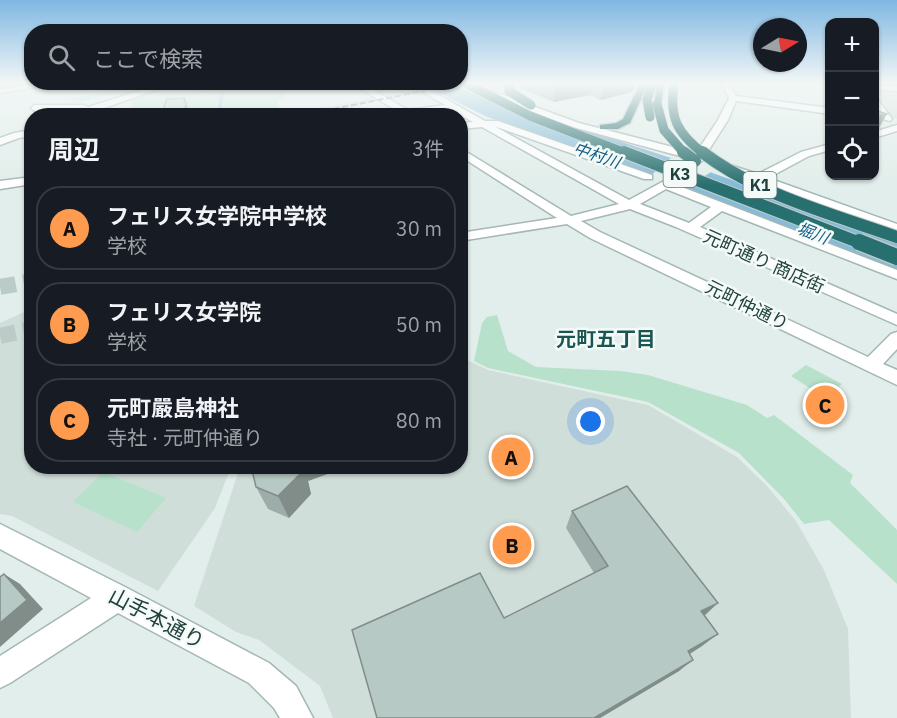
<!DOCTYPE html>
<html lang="ja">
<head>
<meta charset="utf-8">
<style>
  :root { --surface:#171b24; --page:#242831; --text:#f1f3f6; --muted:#9ea1a6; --line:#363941; --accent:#ff9b4e }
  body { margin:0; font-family:"IBM Plex Sans","Noto Sans JP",sans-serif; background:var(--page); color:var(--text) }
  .controls { position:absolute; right:18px; top:18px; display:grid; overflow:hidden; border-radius:12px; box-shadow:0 2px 4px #0004 }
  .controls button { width:54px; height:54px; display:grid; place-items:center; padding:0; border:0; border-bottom:2px solid var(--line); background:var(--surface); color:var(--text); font:30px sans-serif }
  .compass { position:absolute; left:753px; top:18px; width:54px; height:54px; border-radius:50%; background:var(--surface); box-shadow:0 2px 4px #0004; rotate:80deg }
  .you { position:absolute; left:591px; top:422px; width:21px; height:21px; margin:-15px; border:4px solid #fff; border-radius:50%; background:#1a73e8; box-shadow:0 0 0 9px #1a73e833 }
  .badge { display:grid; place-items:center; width:39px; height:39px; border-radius:50%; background:var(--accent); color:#111; font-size:20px; font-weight:700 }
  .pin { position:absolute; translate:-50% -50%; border:3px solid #fff; box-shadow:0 2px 6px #0006 }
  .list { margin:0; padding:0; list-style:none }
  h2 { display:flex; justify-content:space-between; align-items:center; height:78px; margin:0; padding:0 24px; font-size:26px }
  h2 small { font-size:20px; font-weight:400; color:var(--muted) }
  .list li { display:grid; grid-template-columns:39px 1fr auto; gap:18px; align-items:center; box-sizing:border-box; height:84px; margin:0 12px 12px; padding:0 12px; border:2px solid var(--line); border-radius:24px }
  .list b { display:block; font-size:22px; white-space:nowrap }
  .list p { margin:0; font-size:20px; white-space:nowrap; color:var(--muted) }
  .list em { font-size:20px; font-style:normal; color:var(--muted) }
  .icon { flex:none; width:33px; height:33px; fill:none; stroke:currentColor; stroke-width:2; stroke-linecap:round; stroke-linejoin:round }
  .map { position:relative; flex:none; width:897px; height:718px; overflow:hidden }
  .search { position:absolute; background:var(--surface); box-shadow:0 2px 4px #0004; left:24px; top:24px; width:444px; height:66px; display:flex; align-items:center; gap:15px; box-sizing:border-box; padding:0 21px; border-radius:24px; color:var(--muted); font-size:22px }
  .panel { position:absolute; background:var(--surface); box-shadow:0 2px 4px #0004; left:24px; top:108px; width:444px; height:366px; border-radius:24px }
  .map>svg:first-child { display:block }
  .built { fill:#d0deda }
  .green { fill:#b8e1cb }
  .water { fill:#84bbd8 }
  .pier { fill:#e2eeeb }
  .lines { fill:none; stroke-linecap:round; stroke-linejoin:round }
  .stream { stroke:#84bbd8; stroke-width:3 }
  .minor-tunnel { stroke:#bbcbc8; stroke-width:16; stroke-dasharray:16 8; stroke-linecap:butt }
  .minor-casing { stroke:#a4b7b4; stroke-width:3 }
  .highway-casing { stroke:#c1cac9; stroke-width:3 }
  .minor { fill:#fff; fill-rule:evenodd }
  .highway { fill:#28706f; fill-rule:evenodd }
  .rail { stroke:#5a7c79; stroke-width:2; stroke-dasharray:6 3; stroke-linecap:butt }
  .highway-bridge-far2-casing { stroke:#c1cac9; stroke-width:10; stroke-linecap:butt }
  .highway-bridge-far1-casing { stroke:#c1cac9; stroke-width:14; stroke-linecap:butt }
  .highway-bridge-casing { stroke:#c1cac9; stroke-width:19; stroke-linecap:butt }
  .highway-bridge-far2 { stroke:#28706f; stroke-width:9 }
  .highway-bridge-far1 { stroke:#28706f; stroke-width:12 }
  .highway-bridge { stroke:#28706f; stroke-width:16 }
  .wall { fill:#9dada9 }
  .shaded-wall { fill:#808d89 }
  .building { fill:#b7c9c4; stroke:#808d89; stroke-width:1.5 }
  .labels { text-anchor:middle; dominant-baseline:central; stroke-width:5; stroke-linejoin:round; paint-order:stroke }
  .far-water-label { font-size:16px; font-style:italic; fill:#135b83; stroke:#f3faf7 }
  .shield { fill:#f3faf7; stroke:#5f7876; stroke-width:1.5 }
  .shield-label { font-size:16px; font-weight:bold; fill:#20413e }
  .street-label { font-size:18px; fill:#20413e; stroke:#f3faf7 }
  .neighbourhood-label { font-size:20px; font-weight:bold; fill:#195552; stroke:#f3faf7 }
  .near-street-label { font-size:21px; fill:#20413e; stroke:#f3faf7 }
</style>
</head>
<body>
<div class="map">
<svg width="897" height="718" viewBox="0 0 897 718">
  <rect width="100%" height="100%" fill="#e2eeeb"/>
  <path class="built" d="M875 84H897V119L891 117Z
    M428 87 434 90 305 115H284Z
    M31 309 32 466 231 467 215 508 158 591 12 516 0 514V323Z
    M461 357 488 370 648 405 737 457 767 486 796 521 824 570 848 629 851 718H333L320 686 259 640 236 632 194 606 240 467 460 466Z"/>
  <path class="green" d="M128 84H132V94L123 96 117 94 72 103 74 99 60 100 127 89Z
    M232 84 277 85 287 99 277 100 282 115 131 116 133 97 240 88 242 86Z
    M497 315 508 351 536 367 621 371 648 375 747 405 767 418 774 415 853 475 850 483 897 530V584L829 520 804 524 785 500 739 453 648 402 488 368 474 361 482 323 487 317Z
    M806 365 842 384 825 398 791 376Z
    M103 472 166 498 137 532 73 502Z"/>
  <path class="water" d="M422 84H452L468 92 668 157 897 239V272L697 192 485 116Z"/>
  <path class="pier" d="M671 158 690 164 711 172 684 190 649 177Z"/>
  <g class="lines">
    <path class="stream" d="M220 108 222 92"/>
    <path class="minor-tunnel" d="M0 287 32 281
      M0 336 32 329"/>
    <defs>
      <path id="minor" d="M33 84H55L0 93V89Z
        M353 84H363L368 87 401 84 375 91 408 110 445 105 409 84H419L485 121H498L652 175V179H644L494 126 629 200 664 181 691 159 573 127 486 95V91H492L579 123 696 153 718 120 729 98 722 84H730L736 96 830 108V114L736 101 728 120 705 156V160L701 161 674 184 897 270V279L722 211 700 227 897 314V325L676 227 630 209 581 221 600 232 868 357 891 334 897 332V349L883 364 897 370V385L590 238 567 224 460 241V233L557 218 460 156V148L571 216 619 204 482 127 460 129V123L473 122 452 110 408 116H371L397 111ZM666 189 711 207 689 223 640 204Z
        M874 85 897 87V91L874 89Z
        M155 86 162 88 81 116H66L77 111H35L31 108 35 105H84L88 107Z
        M874 94 892 119 890 121 882 119 874 105Z
        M897 125V131L874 138V132Z
        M32 130V136L19 138 0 145V138L14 133Z
        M830 144V150L809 156 768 178 897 224V233L721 167 727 164 758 174 801 152Z
        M32 177V184L0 189V181Z
        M0 524 127 588 269 663 296 686 313 718H280L274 708 249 683 118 613 10 683 0 688V656L91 598 0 549Z"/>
      <path id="highway" d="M640 84H648L630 123 618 129H600V125L616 123 623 119Z
        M664 84 661 104 654 106 657 85Z"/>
    </defs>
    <use href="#minor" class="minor-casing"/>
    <use href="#highway" class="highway-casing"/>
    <use href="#minor" class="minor"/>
    <use href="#highway" class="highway"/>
    <path class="rail" d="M298 116 458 84"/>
    <defs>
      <path id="highway-bridge-far2" d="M467 84 530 116 628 154
        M510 84 509 91 531 105
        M674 84C669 118 677 133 704 154
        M657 104 664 130 685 154
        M650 117 647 100 652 84"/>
      <path id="highway-bridge-far1" d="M624 152 863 244
        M683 152 695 161
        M702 152C758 195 832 214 897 237"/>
      <path id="highway-bridge" d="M859 242 897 257"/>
    </defs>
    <use href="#highway-bridge-far2" class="highway-bridge-far2-casing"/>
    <use href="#highway-bridge-far1" class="highway-bridge-far1-casing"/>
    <use href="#highway-bridge" class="highway-bridge-casing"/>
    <use href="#highway-bridge-far2" class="highway-bridge-far2"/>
    <use href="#highway-bridge-far1" class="highway-bridge-far1"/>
    <use href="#highway-bridge" class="highway-bridge"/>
  </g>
  <path class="wall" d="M520 84H636L632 92 601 100 590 95 554 102 520 88Z
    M830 114V126L824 124Z
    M330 473 308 481 311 494 289 518 268 509 256 487Z
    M572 511 705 615 702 646 690 654 679 671 600 718H377L504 618 594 573 566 528Z"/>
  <path class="shaded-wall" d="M556 84H593L590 95 554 102Z
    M604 84H636L632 92 601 100Z
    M185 98 188 107V116H183L184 102Z
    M887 114 879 128 874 129V117Z
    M301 466H328L330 473 308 481 311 494 289 518 278 496Z
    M4 574 20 584 43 609 0 647V623Z
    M718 603 703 617 701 611Z
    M718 634 702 646 674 663 688 651Z
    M693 660 679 671 600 718H594Z"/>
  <path class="building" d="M185 98 184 102 186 103 183 116H163L162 112 167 99Z
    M874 110 887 114 874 117Z
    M251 466H301L303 471 278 496 256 487Z
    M627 486 718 603 701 611 718 634 688 651 693 660 594 718H377L352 630 480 573 504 618 608 566 572 511Z
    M4 574 27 600 0 623V577Z"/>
  <linearGradient id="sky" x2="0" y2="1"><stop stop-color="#80b7e2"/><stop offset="0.45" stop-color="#f2f7f6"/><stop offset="1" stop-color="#f2f7f6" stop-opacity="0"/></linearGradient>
  <rect width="897" height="185" fill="url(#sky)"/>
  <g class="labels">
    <g class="far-water-label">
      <text transform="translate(597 155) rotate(19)">中村川</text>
      <text transform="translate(813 233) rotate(21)">堀川</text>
    </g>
    <g class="shield">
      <rect x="663.5" y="161" width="33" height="26" rx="4.5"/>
      <rect x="743.5" y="172" width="33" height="26" rx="4.5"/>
    </g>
    <g class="shield-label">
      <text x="680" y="174">K3</text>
      <text x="760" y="185">K1</text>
    </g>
    <g class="street-label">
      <text transform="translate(764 261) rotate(24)">元町通り 商店街</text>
      <text transform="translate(747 305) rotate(26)">元町仲通り</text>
    </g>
    <g class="neighbourhood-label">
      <text x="606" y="338">元町五丁目</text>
    </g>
    <g class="near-street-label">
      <text transform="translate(157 618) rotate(28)">山手本通り</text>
    </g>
  </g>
</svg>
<div class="controls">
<button>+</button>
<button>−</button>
<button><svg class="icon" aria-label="locate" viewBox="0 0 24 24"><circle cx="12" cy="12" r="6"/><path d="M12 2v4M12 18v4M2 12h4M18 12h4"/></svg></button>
</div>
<svg class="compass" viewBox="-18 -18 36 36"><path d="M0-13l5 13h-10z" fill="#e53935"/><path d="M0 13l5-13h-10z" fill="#9ea1a6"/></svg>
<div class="you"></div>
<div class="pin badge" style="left:511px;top:457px">A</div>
<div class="pin badge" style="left:512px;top:545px">B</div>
<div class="pin badge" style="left:825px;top:405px">C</div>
<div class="search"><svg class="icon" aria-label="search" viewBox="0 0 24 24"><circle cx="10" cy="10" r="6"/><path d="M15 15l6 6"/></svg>ここで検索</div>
<section class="panel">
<h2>周辺<small>3件</small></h2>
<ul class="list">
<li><span class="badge">A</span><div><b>フェリス女学院中学校</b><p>学校</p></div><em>30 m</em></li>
<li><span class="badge">B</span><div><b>フェリス女学院</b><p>学校</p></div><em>50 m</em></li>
<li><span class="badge">C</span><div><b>元町嚴島神社</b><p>寺社 · 元町仲通り</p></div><em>80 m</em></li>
</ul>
</section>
</div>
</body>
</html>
